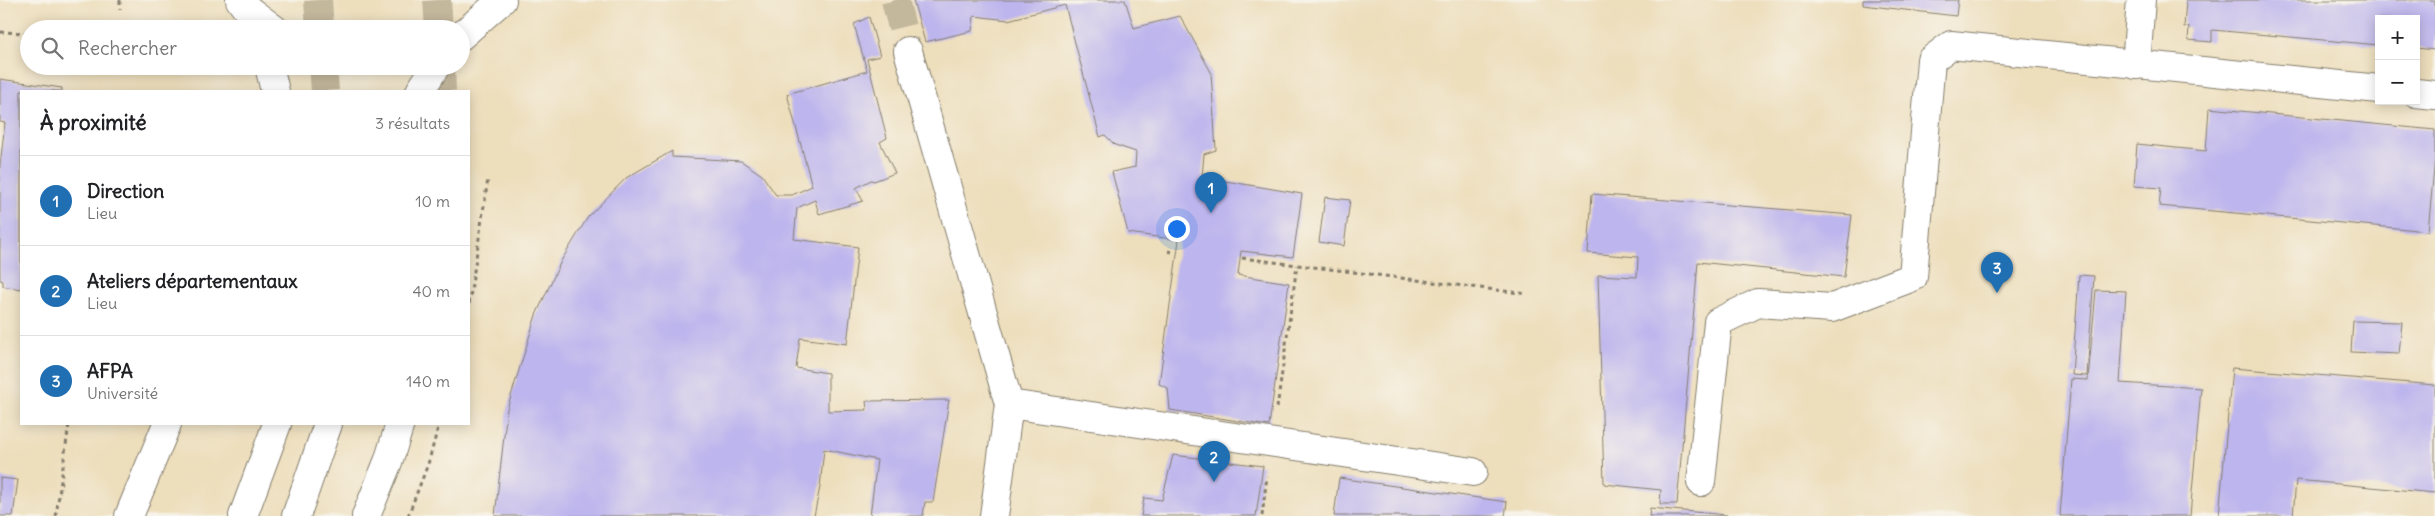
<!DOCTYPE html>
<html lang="fr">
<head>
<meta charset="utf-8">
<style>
  :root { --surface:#fff; --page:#f6f6f6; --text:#202124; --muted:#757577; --line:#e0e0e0; --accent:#1f6fb2 }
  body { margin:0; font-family:Delius,sans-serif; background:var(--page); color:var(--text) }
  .controls { position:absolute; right:15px; top:15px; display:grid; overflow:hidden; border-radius:0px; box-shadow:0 2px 12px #0003 }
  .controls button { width:45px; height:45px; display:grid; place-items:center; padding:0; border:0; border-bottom:1px solid var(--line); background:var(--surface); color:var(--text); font:25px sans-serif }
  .you { position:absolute; left:1176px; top:228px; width:18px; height:18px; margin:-12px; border:4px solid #fff; border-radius:50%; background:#1a73e8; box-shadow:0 0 0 8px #1a73e833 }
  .badge { display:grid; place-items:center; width:32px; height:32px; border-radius:50%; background:var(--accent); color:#fff; font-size:16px; font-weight:700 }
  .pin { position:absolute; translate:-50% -41px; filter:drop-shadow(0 1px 2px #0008) }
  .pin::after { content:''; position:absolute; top:26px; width:18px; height:15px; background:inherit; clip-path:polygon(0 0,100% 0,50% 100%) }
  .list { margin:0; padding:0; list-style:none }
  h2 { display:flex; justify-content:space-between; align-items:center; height:65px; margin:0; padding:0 20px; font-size:21px }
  h2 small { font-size:16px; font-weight:400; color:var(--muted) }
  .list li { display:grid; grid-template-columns:32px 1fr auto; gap:15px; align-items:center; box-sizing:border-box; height:90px; padding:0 20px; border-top:1px solid var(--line) }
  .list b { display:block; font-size:19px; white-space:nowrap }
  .list p { margin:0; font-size:16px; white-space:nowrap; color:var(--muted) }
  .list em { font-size:16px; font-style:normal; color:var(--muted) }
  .icon { flex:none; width:28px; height:28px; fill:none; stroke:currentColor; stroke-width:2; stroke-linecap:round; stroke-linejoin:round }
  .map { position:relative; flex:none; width:2435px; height:516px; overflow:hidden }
  .search { position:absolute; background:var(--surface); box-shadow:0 2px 12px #0003; left:20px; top:20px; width:450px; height:55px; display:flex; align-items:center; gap:12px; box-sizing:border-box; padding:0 18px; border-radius:28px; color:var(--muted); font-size:19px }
  .panel { position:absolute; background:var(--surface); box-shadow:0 2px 12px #0003; left:20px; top:90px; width:450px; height:335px; border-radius:0px }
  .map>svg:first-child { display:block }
  .building { fill:#bdb5ed }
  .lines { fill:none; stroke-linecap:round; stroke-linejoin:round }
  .minor-tunnel { stroke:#c3b79c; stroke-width:28; stroke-dasharray:28 14; stroke-linecap:butt }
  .major-tunnel { stroke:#c3b79c; stroke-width:28; stroke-dasharray:28 14; stroke-linecap:butt }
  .minor-casing { stroke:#847d6c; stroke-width:30 }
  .major-casing { stroke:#847d6c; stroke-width:30 }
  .path { stroke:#847d6c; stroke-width:3; stroke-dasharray:4 4; stroke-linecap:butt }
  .minor { stroke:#fff; stroke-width:28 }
  .major { stroke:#fff; stroke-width:28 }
</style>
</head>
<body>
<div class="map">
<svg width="2435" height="516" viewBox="0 0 2435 516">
  <rect width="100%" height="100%" fill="#f7f3e8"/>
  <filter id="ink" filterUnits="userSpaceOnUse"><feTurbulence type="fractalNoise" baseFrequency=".02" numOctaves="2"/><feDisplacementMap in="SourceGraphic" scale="10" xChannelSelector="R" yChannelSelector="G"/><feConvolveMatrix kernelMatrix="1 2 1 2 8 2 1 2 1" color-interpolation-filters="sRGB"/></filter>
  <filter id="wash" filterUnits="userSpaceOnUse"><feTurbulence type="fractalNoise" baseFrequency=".0096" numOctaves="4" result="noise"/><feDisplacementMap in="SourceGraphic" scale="20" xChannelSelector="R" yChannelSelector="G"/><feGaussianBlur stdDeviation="1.12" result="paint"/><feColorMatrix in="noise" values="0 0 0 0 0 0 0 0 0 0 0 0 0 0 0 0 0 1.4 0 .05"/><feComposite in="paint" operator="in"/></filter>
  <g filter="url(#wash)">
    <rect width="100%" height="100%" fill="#eddebc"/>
    <g id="blocks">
      <path class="building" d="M913 0H1125L1134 28 1180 16 1211 72 1216 150 1204 154 1202 177 1302 194 1293 257 1241 251 1238 275 1289 283 1269 426 1170 410 1168 388 1159 384 1179 240 1128 233 1112 172 1135 167 1136 152 1115 145 1105 135 1100 137 1065 5 1008 20 974 16 972 31 925 42Z
        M1863 0H1958L1956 16 1863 5Z
        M2186 0H2435V50L2416 48V19H2379V45L2212 30V42L2188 40 2189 27H2184Z
        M869 17 880 56 867 59 887 138 880 142 895 173 874 181 871 180 856 188 863 201 819 214 815 200 797 208 794 239 858 247 847 344 800 338 796 368 828 373V411L867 410 866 401 949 400 933 502H925L923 516H870L877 460 824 449 820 487 814 516H495L507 409 536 315 561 261 588 217 626 178 672 151V157L741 161 762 175 776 195H792L812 186 787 94 867 71 854 24Z
        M0 79 62 88V91H21V289L3 286V281L0 280V165L5 123 0 122Z
        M2209 108 2435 130V158L2428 231 2159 206 2161 188 2134 186 2137 144 2206 151Z
        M1592 194 1852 215 1844 277 1698 262 1677 504H1660L1661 490 1604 484 1598 275 1637 277 1638 257 1588 253Z
        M1325 197 1350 200 1344 246 1319 242Z
        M2079 275 2094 276 2087 376 2072 375Z
        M2096 290 2126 291 2120 383 2201 388 2190 516H2060L2071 379 2088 380Z
        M2353 321 2402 322 2399 354 2351 352Z
        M2232 368 2435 385V493L2296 480 2293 516H2219Z
        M1173 455 1263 466 1256 516H1141L1144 498 1162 500Z
        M0 478 18 480 13 516H0Z
        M1339 478 1507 502 1505 516H1334Z
        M1650 508 1727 515V516H1649Z"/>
    </g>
  </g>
  <g filter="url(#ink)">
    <use href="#blocks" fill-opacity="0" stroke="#847d6c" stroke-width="1"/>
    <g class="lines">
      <path class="minor-tunnel" d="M895 0 908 51"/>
      <path class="major-tunnel" d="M318 0 320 29
        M437 0 439 29
        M323 66 325 91
        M441 66 442 91"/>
      <defs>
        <path id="minor" d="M908 51 1009 404 1473 472
          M2136 65 2141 0
          M2416 93 2435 95
          M1701 482 1718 322 1758 303 1832 308 1913 277 1931 60 1951 45 2379 89
          M994 516 1009 404"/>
        <path id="major" d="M240 0 246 8 274 29
          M461 36 502 0
          M269 66 275 91
          M420 91 436 66
          M129 516 167 424
          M243 516 277 424
          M296 516 328 424
          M366 516 388 462 400 424"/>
      </defs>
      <use href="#minor" class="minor-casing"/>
      <use href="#major" class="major-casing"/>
      <path class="path" d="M120 0V9
        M0 32 29 33
        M1168 251 1172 252
        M1242 258 1527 294
        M469 304 488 179
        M1277 408 1297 265
        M56 516 69 424
        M408 516 428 464 439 424
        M1262 516 1267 476"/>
      <use href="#minor" class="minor"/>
      <use href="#major" class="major"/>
    </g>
  </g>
</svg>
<div class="controls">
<button>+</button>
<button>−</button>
</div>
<div class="you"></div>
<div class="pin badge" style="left:1211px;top:213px">1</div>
<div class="pin badge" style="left:1214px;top:482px">2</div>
<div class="pin badge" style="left:1997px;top:293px">3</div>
<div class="search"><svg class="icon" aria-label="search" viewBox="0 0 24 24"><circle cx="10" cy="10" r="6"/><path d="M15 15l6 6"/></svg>Rechercher</div>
<section class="panel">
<h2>À proximité<small>3 résultats</small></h2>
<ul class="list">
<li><span class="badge">1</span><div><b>Direction</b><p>Lieu</p></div><em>10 m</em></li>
<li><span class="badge">2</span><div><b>Ateliers départementaux</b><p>Lieu</p></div><em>40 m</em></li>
<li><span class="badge">3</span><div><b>AFPA</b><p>Université</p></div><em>140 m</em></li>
</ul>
</section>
</div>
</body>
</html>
